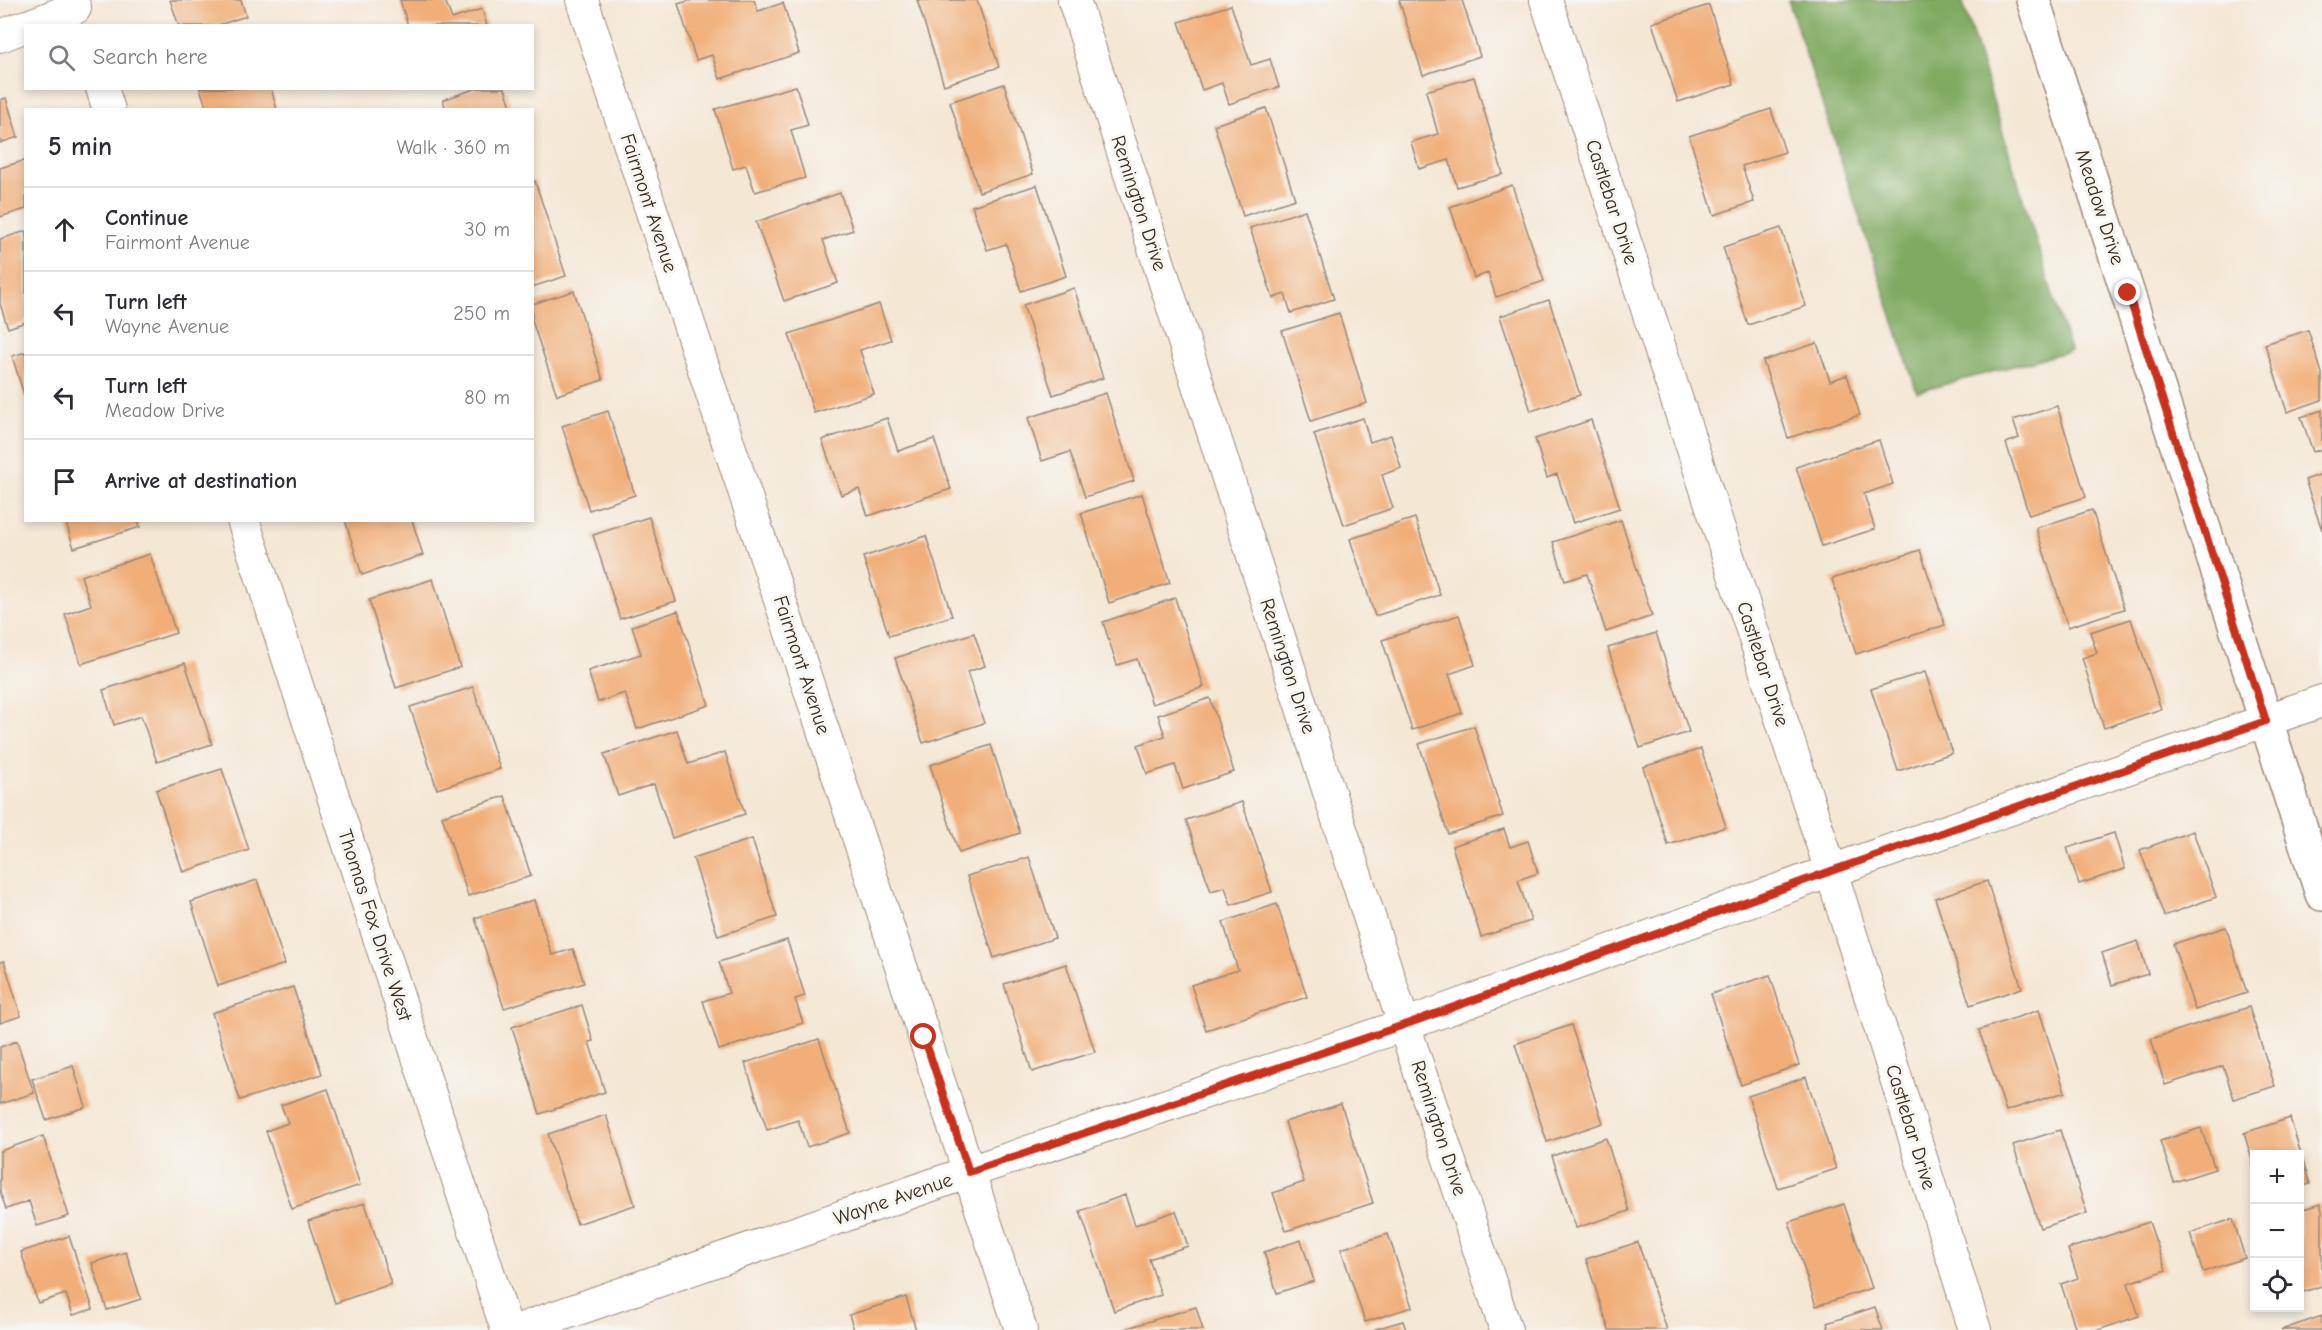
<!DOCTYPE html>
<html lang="en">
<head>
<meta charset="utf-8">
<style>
  :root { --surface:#fff; --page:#f7f7f7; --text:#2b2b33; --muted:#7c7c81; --line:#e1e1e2 }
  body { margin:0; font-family:"Comic Neue",sans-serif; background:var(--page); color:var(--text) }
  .controls { position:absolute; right:18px; bottom:18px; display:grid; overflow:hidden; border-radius:0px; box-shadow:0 3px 9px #0003 }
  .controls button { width:54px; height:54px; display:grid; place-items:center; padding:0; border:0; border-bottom:2px solid var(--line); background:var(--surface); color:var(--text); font:30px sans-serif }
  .stop { position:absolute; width:18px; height:18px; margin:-14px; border:4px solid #c8321e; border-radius:50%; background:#fff }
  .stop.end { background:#c8321e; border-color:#fff; box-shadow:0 2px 6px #0008 }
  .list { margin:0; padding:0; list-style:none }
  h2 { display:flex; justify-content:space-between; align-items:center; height:78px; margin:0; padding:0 24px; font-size:26px }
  h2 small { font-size:20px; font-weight:400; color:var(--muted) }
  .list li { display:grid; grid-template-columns:39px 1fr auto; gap:18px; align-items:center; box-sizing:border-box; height:84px; padding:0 24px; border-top:2px solid var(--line) }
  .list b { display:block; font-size:22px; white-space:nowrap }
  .list p { margin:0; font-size:20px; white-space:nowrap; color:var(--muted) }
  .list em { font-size:20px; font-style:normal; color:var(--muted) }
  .icon { flex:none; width:33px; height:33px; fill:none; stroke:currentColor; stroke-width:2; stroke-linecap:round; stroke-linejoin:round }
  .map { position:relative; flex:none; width:2322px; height:1330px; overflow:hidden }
  .search { position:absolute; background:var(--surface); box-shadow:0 3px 9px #0003; left:24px; top:24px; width:510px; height:66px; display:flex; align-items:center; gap:15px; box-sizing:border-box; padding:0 21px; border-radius:0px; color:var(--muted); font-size:22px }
  .panel { position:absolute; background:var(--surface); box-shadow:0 3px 9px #0003; left:24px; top:108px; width:510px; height:414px; border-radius:0px }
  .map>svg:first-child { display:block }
  .forest { fill:#80aa62; stroke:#5e6a40; stroke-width:1.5 }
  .building { fill:#f1ae78 }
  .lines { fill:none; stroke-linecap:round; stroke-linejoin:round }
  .street-casing { stroke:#988879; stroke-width:34 }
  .secondary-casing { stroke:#988879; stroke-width:36 }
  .street { stroke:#fff; stroke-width:32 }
  .secondary { stroke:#fff; stroke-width:33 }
  .route { stroke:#c8321e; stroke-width:8 }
  .labels { text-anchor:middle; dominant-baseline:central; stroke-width:6; stroke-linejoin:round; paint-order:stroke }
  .street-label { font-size:20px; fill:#3b2a1e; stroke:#f6f6f2 }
</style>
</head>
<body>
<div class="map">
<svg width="2322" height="1330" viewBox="0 0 2322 1330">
  <rect width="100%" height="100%" fill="#f6f6f2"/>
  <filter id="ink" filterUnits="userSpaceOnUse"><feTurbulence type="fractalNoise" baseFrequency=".0167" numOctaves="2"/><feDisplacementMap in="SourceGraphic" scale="12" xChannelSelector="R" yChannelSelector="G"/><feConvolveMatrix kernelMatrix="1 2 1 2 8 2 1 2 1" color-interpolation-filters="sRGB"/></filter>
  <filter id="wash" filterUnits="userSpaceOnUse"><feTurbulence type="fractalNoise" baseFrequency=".008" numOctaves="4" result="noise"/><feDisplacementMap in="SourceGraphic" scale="24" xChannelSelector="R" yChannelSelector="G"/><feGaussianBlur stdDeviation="1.35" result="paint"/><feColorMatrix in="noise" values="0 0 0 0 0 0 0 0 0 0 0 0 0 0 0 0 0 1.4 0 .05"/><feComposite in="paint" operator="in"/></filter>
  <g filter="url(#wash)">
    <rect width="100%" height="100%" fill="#f4e7d4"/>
    <path class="forest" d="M1788 0H1962L2070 351 1917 392Z"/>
    <g id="blocks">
      <path class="building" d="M170 0H241L246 16 216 26H179Z
        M400 0H445L452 19 482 9 487 26H408Z
        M692 0H754L758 11 783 3 799 53 720 79 712 55 696 60 678 4Z
        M917 0H977L999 67 944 85Z
        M1399 0H1462L1480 56 1423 75Z
        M1231 5 1251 65 1270 59 1279 87 1229 104 1222 83 1202 90 1179 22Z
        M1709 5 1734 84 1678 102 1652 23Z
        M1474 77 1503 174 1457 187 1449 160 1419 169 1411 142 1438 134 1426 91Z
        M1004 84 1033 174 979 192 950 102Z
        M796 86 808 125 791 130 805 178 755 192 746 165 733 169 715 109Z
        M200 88H271L277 110H207Z
        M477 88H505L512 110H446L443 100Z
        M6 98 18 137 0 143V100Z
        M1266 108 1295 199 1243 216 1214 125Z
        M1771 109 1785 152 1742 166 1754 202 1714 215 1689 136Z
        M26 160V209L0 217V168Z
        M535 181 566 276 532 287V182Z
        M1037 185 1066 276 1021 291 1006 244 987 250 972 206Z
        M1512 185 1544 281 1496 297 1488 273 1474 278 1450 207Z
        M840 193 853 230 823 240 838 283 784 301 756 222Z
        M1305 210 1334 299 1291 313 1285 294 1273 298 1250 228Z
        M1781 228 1806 306 1748 325 1723 247Z
        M26 231V322L8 328 0 304V239Z
        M1074 288 1103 378 1053 395 1023 305Z
        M574 291 603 380 557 395 532 321V304Z
        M1549 300 1580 395 1531 411 1500 316Z
        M879 304 891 340 860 350 874 394 814 413 789 334Z
        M1339 313 1367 403 1311 421 1282 331Z
        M2308 330 2322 373V400L2287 412 2265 344Z
        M1817 343 1830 381 1847 375 1860 415 1788 438 1763 361Z
        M26 352V398H25L12 356Z
        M1106 393 1134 481 1085 497 1070 452 1042 461 1028 418Z
        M2057 406 2086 497 2029 515 2006 443 2019 438 2013 420Z
        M2322 410V449L2313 452 2301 417Z
        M608 411 635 495 589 510 562 426Z
        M887 418 898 451 934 439 951 489 868 516 859 489 841 495 822 440Z
        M1363 418 1370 442 1391 435 1401 468 1382 475 1393 508 1344 525 1314 434Z
        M1591 420 1620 508 1573 523 1557 474 1547 478 1535 439Z
        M1879 440 1893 484 1864 494 1875 529 1822 546 1796 467Z
        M2322 474V530L2305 480Z
        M1142 494 1170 583 1109 603 1081 513Z
        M2092 510 2124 609 2068 627 2036 528Z
        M649 517 676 601 620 619 593 535Z
        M1415 518 1440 595 1375 616 1350 539Z
        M65 520H138L140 527 74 548Z
        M345 520H412L423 555 362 575Z
        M1621 520 1652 616 1606 632 1587 574 1565 581 1553 542Z
        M926 536 952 616 889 636 863 557Z
        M1920 550 1945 625 1856 654 1832 579Z
        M150 554 176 633 81 664 65 614 91 605 81 576Z
        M433 579 460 667 396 688 369 600Z
        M1175 598 1204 687 1152 704 1137 659 1117 665 1103 622Z
        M678 611 709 705 637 729 625 693 598 702 588 671 641 654 632 626Z
        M1459 615 1475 665 1449 674 1462 713 1412 730 1382 640Z
        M2131 619 2161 709 2104 728 2082 658 2097 653 2090 632Z
        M974 633 985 666 967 672 984 723 923 743 895 658Z
        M1656 633 1689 732 1640 748 1608 648Z
        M185 663 212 744 157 762 141 716 114 725 103 690Z
        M1925 672 1952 753 1898 771 1871 689Z
        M473 687 500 769 437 789 410 707Z
        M1210 698 1234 772 1183 789 1175 765 1147 774 1138 745 1165 736 1158 715Z
        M1474 726 1503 816 1448 834 1419 744Z
        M677 730 688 764 725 752 745 814 672 838 654 784 618 796 604 754Z
        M991 745 1020 833 959 853 930 765Z
        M1701 749 1726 827 1668 845 1643 767Z
        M222 769 249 850 183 872 156 790Z
        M505 796 531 876 468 896 442 816Z
        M1242 802 1272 892 1231 905 1225 887 1211 891 1186 820Z
        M1504 829 1510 847 1528 841 1538 873 1518 880 1531 921 1481 937 1452 846Z
        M2193 831 2216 897 2164 916 2140 850Z
        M2114 833 2125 869 2079 884 2067 848Z
        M752 839 777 917 718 936 693 858Z
        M1029 857 1055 938 994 958 967 876Z
        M257 880 285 964 218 986 191 902Z
        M1987 881 2022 988 1970 1005 1935 898Z
        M534 900 552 955 573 949 584 983 504 1008 475 918Z
        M1277 904 1307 997 1206 1030 1191 985 1238 970 1223 922Z
        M2226 927 2247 993 2195 1010 2173 944Z
        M787 940 805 996 795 999 803 1023 719 1050 703 1001 729 993 719 962Z
        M2138 941 2148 974 2112 985 2102 953Z
        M4 961 21 1016 0 1023V962Z
        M1066 964 1095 1052 1032 1072 1004 984Z
        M1770 975 1799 1065 1741 1085 1711 994Z
        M293 987 322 1074 240 1100 212 1013Z
        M582 1005 593 1041 589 1042 605 1092 540 1114 512 1027Z
        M2249 1007 2275 1086 2234 1099 2223 1066 2165 1085 2151 1039Z
        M2039 1010 2065 1092 2006 1111 1979 1030Z
        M1571 1025 1603 1123 1547 1142 1515 1044Z
        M819 1039 850 1133 807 1147 798 1120 767 1130 745 1063Z
        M17 1041 34 1093 0 1104V1047Z
        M73 1066 86 1107 46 1120 32 1079Z
        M1806 1077 1836 1169 1778 1188 1748 1096Z
        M328 1089 360 1185 292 1209 266 1131 288 1123 281 1105Z
        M1341 1104 1373 1203 1286 1231 1273 1193 1304 1182 1285 1122Z
        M606 1115 635 1205 577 1224 548 1134Z
        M2290 1118 2310 1184 2300 1187V1154H2254V1167L2244 1133Z
        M2201 1128 2215 1169 2174 1182 2160 1141Z
        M2060 1130 2087 1213 2040 1228 2013 1145Z
        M43 1136 69 1216 37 1226 29 1201 6 1209 0 1191V1151Z
        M1606 1138 1629 1211 1576 1228 1552 1156Z
        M1125 1195 1135 1225 1176 1211 1188 1246 1149 1259 1161 1295 1114 1311 1080 1211Z
        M365 1203 391 1284 335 1303 308 1221Z
        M1844 1204 1872 1288 1816 1306 1789 1222Z
        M2320 1204 2322 1211V1286L2300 1293V1210Z
        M2233 1219 2245 1258 2203 1272 2190 1233Z
        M2149 1222 2166 1270 2128 1283 2139 1316 2098 1330H2076L2061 1284 2078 1278 2068 1249Z
        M1388 1234 1412 1307 1365 1322 1341 1249Z
        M69 1236 93 1309 73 1315 66 1294 38 1303 21 1252Z
        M1301 1240 1314 1281 1277 1293 1264 1252Z
        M1638 1242 1667 1330H1609L1586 1259Z
        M126 1252 141 1299 107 1310 92 1263Z
        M906 1297 916 1330H854L849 1315Z
        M1196 1307 1203 1330H1124V1329Z
        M1875 1307 1883 1330H1829L1827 1323Z
        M2322 1316V1330H2281Z
        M1403 1321 1406 1330H1375V1329Z"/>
    </g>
  </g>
  <g filter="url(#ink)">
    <use href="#blocks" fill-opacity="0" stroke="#988879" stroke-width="1.5"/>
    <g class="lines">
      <defs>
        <path id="street" d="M582 0 1021 1330
          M1074 0 1404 1025 1506 1330
          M1546 0 1831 871 1975 1330
          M28 26 75 8
          M0 36 26 26
          M102 88 109 110
          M243 520 507 1330
          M518 1330 969 1172 1404 1025 1831 871 2322 701"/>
        <path id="secondary" d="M2033 0 2322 894"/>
      </defs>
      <use href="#street" class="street-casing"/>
      <use href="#secondary" class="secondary-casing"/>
      <use href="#street" class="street"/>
      <use href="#secondary" class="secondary"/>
    </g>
  </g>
  <g class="lines" filter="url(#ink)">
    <path class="route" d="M924 1037 969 1172 1404 1025 1831 871 2266 721 2128 293"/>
  </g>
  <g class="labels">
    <g class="street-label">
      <text transform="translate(1612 202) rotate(72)">Castlebar Drive</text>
      <text transform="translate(649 203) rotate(72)">Fairmont Avenue</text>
      <text transform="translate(1139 203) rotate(72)">Remington Drive</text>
      <text transform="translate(2100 207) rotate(72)">Meadow Drive</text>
      <text transform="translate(1763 664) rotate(72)">Castlebar Drive</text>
      <text transform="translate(802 665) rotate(72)">Fairmont Avenue</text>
      <text transform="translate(1288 666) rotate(72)">Remington Drive</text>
      <text transform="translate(375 925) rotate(72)">Thomas Fox Drive West</text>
      <text transform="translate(1911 1127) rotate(73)">Castlebar Drive</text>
      <text transform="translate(1439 1128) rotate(72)">Remington Drive</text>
      <text transform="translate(893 1199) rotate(-19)">Wayne Avenue</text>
    </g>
  </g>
</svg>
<div class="controls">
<button>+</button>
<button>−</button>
<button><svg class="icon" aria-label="locate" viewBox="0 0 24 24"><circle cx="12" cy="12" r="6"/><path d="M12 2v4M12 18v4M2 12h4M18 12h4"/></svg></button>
</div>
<div class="stop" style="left:924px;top:1037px"></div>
<div class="stop end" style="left:2128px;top:293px"></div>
<div class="search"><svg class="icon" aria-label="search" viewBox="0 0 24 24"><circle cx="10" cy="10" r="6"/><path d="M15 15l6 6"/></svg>Search here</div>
<section class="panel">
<h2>5 min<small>Walk · 360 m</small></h2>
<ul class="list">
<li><svg class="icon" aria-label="ahead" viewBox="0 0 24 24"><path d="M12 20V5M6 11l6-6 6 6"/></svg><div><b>Continue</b><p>Fairmont Avenue</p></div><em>30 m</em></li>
<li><svg class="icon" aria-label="left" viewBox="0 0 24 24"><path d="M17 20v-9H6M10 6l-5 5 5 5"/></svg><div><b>Turn left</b><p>Wayne Avenue</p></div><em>250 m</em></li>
<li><svg class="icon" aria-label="left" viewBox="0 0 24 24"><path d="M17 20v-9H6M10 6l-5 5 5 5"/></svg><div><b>Turn left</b><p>Meadow Drive</p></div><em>80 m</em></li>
<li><svg class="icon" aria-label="arrive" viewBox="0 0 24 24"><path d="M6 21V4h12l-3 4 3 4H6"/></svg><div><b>Arrive at destination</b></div></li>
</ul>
</section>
</div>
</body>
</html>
